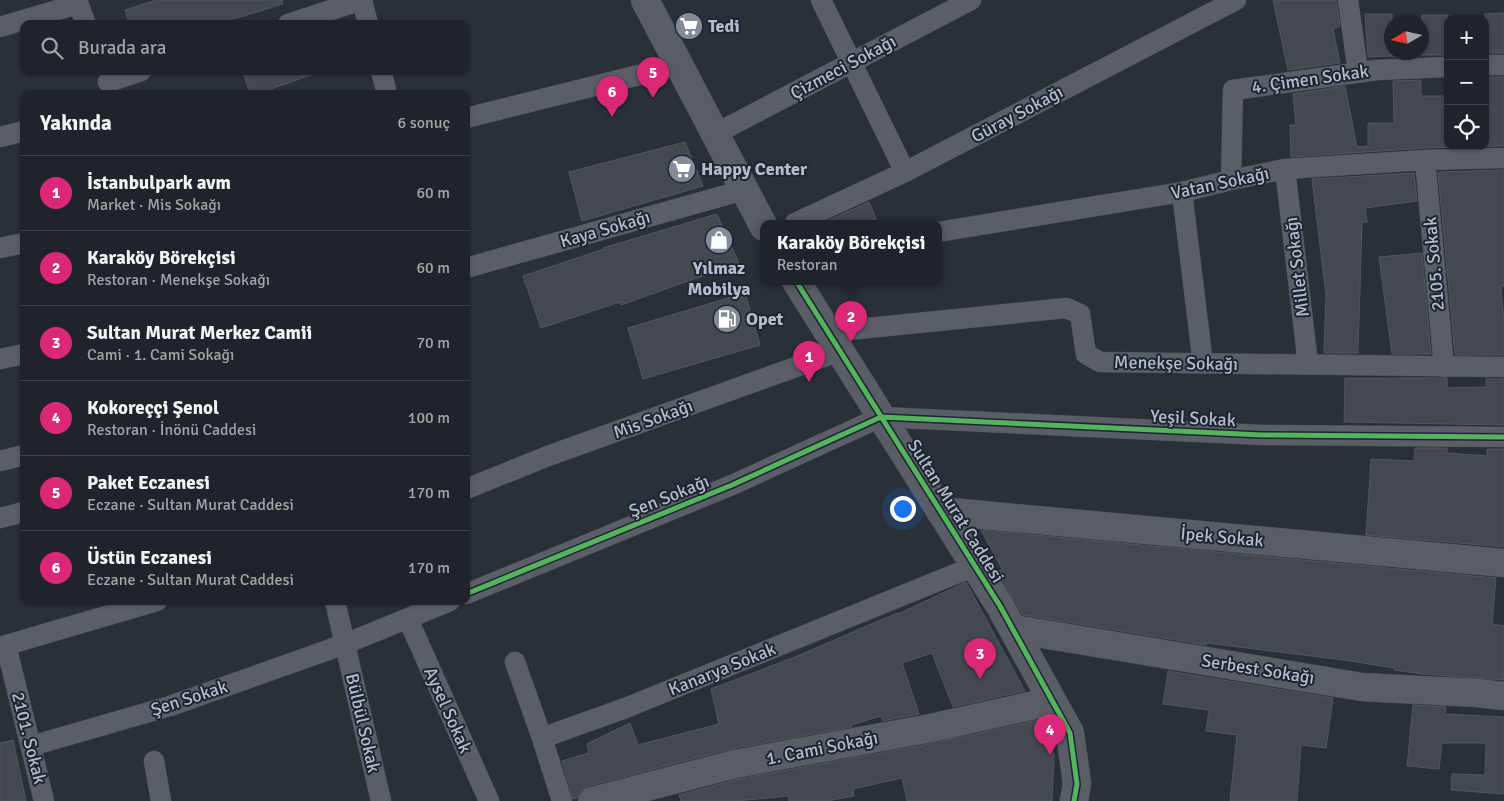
<!DOCTYPE html>
<html lang="tr">
<head>
<meta charset="utf-8">
<style>
  :root { --surface:#20242a; --page:#2d3036; --text:#f1f3f6; --muted:#a2a4a8; --line:#3d4147; --accent:#db2777 }
  body { margin:0; font-family:Signika,sans-serif; background:var(--page); color:var(--text) }
  .controls { position:absolute; right:15px; top:15px; display:grid; overflow:hidden; border-radius:10px; box-shadow:0 1px 4px #0004 }
  .controls button { width:45px; height:45px; display:grid; place-items:center; padding:0; border:0; border-bottom:1px solid var(--line); background:var(--surface); color:var(--text); font:25px sans-serif }
  .compass { position:absolute; left:1384px; top:15px; width:45px; height:45px; border-radius:50%; background:var(--surface); box-shadow:0 1px 4px #0004; rotate:261deg }
  .you { position:absolute; left:902px; top:508px; width:18px; height:18px; margin:-12px; border:4px solid #fff; border-radius:50%; background:#1a73e8; box-shadow:0 0 0 8px #1a73e833 }
  .badge { display:grid; place-items:center; width:32px; height:32px; border-radius:50%; background:var(--accent); color:#fff; font-size:16px; font-weight:700 }
  .pin { position:absolute; translate:-50% -41px; filter:drop-shadow(0 1px 2px #0008) }
  .pin::after { content:''; position:absolute; top:26px; width:18px; height:15px; background:inherit; clip-path:polygon(0 0,100% 0,50% 100%) }
  .popup { position:absolute; left:760px; top:220px; width:182px; height:65px; box-sizing:border-box; display:grid; place-content:center; border-radius:10px; background:var(--surface); filter:drop-shadow(0 1px 4px #0005); font-size:16px; white-space:nowrap; color:var(--muted) }
  .popup b { font-size:19px; color:var(--text) }
  .popup::after { content:''; position:absolute; left:50%; top:100%; margin-left:-10px; border:10px solid transparent; border-top-color:var(--surface) }
  .list { margin:0; padding:0; list-style:none }
  h2 { display:flex; justify-content:space-between; align-items:center; height:65px; margin:0; padding:0 20px; font-size:21px }
  h2 small { font-size:16px; font-weight:400; color:var(--muted) }
  .list li { display:grid; grid-template-columns:32px 1fr auto; gap:15px; align-items:center; box-sizing:border-box; height:75px; padding:0 20px; border-top:1px solid var(--line) }
  .list b { display:block; font-size:19px; white-space:nowrap }
  .list p { margin:0; font-size:16px; white-space:nowrap; color:var(--muted) }
  .list em { font-size:16px; font-style:normal; color:var(--muted) }
  .icon { flex:none; width:28px; height:28px; fill:none; stroke:currentColor; stroke-width:2; stroke-linecap:round; stroke-linejoin:round }
  .map { position:relative; flex:none; width:1504px; height:801px; overflow:hidden }
  .search { position:absolute; background:var(--surface); box-shadow:0 1px 4px #0004; left:20px; top:20px; width:450px; height:55px; display:flex; align-items:center; gap:12px; box-sizing:border-box; padding:0 18px; border-radius:10px; color:var(--muted); font-size:19px }
  .panel { position:absolute; background:var(--surface); box-shadow:0 1px 4px #0004; left:20px; top:90px; width:450px; height:515px; border-radius:10px }
  .map>svg:first-child { display:block }
  .building { fill:#444950; stroke:#52575f }
  .lines { fill:none; stroke-linecap:round; stroke-linejoin:round }
  .street-casing { stroke:#484c53; stroke-width:21 }
  .secondary-casing { stroke:#484c53; stroke-width:29 }
  .street { stroke:#5a5e66; stroke-width:20 }
  .secondary { stroke:#595d64; stroke-width:28 }
  .cycleway-casing { stroke:#1d2633; stroke-width:8 }
  .cycleway { stroke:#56b35d; stroke-width:5 }
  .labels { text-anchor:middle; dominant-baseline:central; stroke-width:4; stroke-linejoin:round; paint-order:stroke }
  .poi-label { font-size:18px; font-weight:bold; fill:#b4bcc9; stroke:#1d2633; text-anchor:start }
  .street-label { font-size:18px; fill:#b4bcc9; stroke:#1d2633 }
</style>
</head>
<body>
<div class="map">
<svg width="1504" height="801" viewBox="0 0 1504 801">
  <rect width="100%" height="100%" fill="#2a3038"/>
  <path class="building" d="M156 0H282L283 4 217 24H129L125 10Z
    M1273 0H1336L1340 26 1333 29 1340 63 1288 70Z
    M1504 13V53H1485V14Z
    M1365 14H1392V56L1368 57Z
    M1422 15H1448V55H1422Z
    M1393 52H1420V56L1393 57Z
    M243 71H314V74L256 94H250Z
    M1485 77H1504V146L1425 148 1291 157 1290 125H1296L1293 94 1345 86 1357 147 1368 146V123H1394L1393 81 1421 80V96H1447L1448 146H1485Z
    M685 142 703 186 582 221 569 172Z
    M1504 170V286L1501 287 1504 322V355H1455L1438 172Z
    M1414 173 1417 201 1365 208 1367 222H1362L1358 353H1324L1326 295 1312 179Z
    M869 202 878 223H823Z
    M717 214 739 263 621 305 620 302 541 328 523 276 604 249 603 248Z
    M1422 253 1431 354H1392L1379 257Z
    M745 293 760 345 643 379 628 328Z
    M1345 378H1447V388L1486 387V379H1504V425L1344 422Z
    M1415 448H1447V453L1487 456V449H1504V547L1366 535 1371 459 1414 461Z
    M981 530 1496 578 1492 624 1504 626V680L1422 674 1394 670V668L1344 660 1207 643 1206 645 1023 615 996 570 1003 571Z
    M966 582 1025 691 953 707 932 653 902 663 919 714 883 721 881 716 851 725 852 727 731 749 588 786 581 790 577 798 573 799 562 761 589 753 587 744 630 723 638 745 719 724 711 689 795 657 897 613 898 614Z
    M1168 671 1333 698 1326 748 1301 745 1297 801H1230L1237 735 1206 731 1209 710 1163 704Z
    M1413 705 1446 707 1445 714 1504 717V794L1451 790 1452 774 1485 775 1486 743H1442L1439 769 1407 766Z
    M1043 719 1054 756 1052 801H907L902 778 853 789 854 796 827 801H789L788 796 736 801H681L679 795 738 779 934 743Z
    M13 740 26 801H0V743Z"/>
  <g class="lines">
    <defs>
      <path id="street" d="M77 0 86 24
        M362 0 368 24
        M821 0 905 172
        M1348 0 1358 72
        M288 24 362 0
        M0 27 78 4
        M1485 65H1504
        M381 71 387 94
        M108 82 141 71
        M466 118 679 65
        M715 134 971 0
        M0 137 24 131
        M1425 160 1444 367
        M1285 169 1308 364
        M1231 180 1233 90 1377 70 1448 67
        M1182 192 1203 364
        M795 223 905 172 1236 0
        M938 232 1182 192 1231 180 1285 169 1425 160 1504 158
        M0 248 24 243
        M466 268 744 190
        M828 332 1066 308 1080 314 1086 354 1100 362 1504 367
        M0 359 24 354
        M0 461 24 455
        M466 489 548 456 840 351
        M0 518 24 512
        M466 594 732 485 881 417 1262 435 1504 437
        M335 601 381 801
        M408 619 489 801
        M6 645 44 801
        M0 647 157 601
        M515 662 542 738 628 707 975 566
        M542 738 562 801
        M31 746 170 706 345 644 450 601
        M154 761 161 801"/>
      <path id="secondary" d="M645 0 764 227
        M796 281 1000 606 1070 733 1077 784 1074 801
        M940 511 1504 563
        M1013 629 1362 687 1477 693 1504 696
        M592 801 735 764 931 728 1052 701"/>
    </defs>
    <use href="#street" class="street-casing"/>
    <use href="#secondary" class="secondary-casing"/>
    <use href="#street" class="street"/>
    <use href="#secondary" class="secondary"/>
    <defs>
      <path id="cycleway" d="M796 281 1000 606 1070 733 1077 784 1074 801
        M466 594 732 485 881 417 1262 435 1504 437"/>
    </defs>
    <use href="#cycleway" class="cycleway-casing"/>
    <use href="#cycleway" class="cycleway"/>
  </g>
  <defs>
    <symbol id="supermarket-disc" viewBox="-11 -11 22 22"><circle r="9.5" fill="#848b96" stroke="#1d2633"/><path d="M-6-5.5h2.5l.6 2H6L4.5 2H-2.5L-4.4-4H-6ZM-1.5 3.2a1.3 1.3 0 1 0 .1 0ZM3 3.2a1.3 1.3 0 1 0 .1 0Z" fill="#fff"/></symbol>
    <symbol id="shop-disc" viewBox="-11 -11 22 22"><circle r="9.5" fill="#848b96" stroke="#1d2633"/><path d="M-5-2.5h2.3a2.7 3.5 0 0 1 5.4 0H5L5.5 6h-11ZM-1.5-2.5h3a1.5 2.3 0 0 0-3 0Z" fill="#fff"/></symbol>
    <symbol id="fuel-disc" viewBox="-11 -11 22 22"><circle r="9.5" fill="#848b96" stroke="#1d2633"/><path d="M-5.5-6h7V0h2V4h1.3V-2.5L3-4.5l.8-.8L6-3V5H2.5V1h-1V6h-7ZM-4.2-4.7v3.2H.2V-4.7Z" fill="#fff"/></symbol>
  </defs>
  <g fill-rule="evenodd">
    <use href="#supermarket-disc" x="673" y="10" width="32" height="32"/>
    <use href="#supermarket-disc" x="666" y="153" width="32" height="32"/>
    <use href="#shop-disc" x="703" y="224" width="32" height="32"/>
    <use href="#fuel-disc" x="711" y="303" width="32" height="32"/>
  </g>
  <g class="labels">
    <g class="poi-label">
      <text x="708" y="26">Tedi</text>
      <text x="701" y="169">Happy Center</text>
      <text x="719" y="268" text-anchor="middle">Yılmaz<tspan x="719" dy="21">Mobilya</tspan></text>
      <text x="746" y="319">Opet</text>
    </g>
    <g class="street-label">
      <text transform="translate(843 67) rotate(-28)">Çizmeci Sokağı</text>
      <text transform="translate(1310 79) rotate(-8)">4. Çimen Sokak</text>
      <text transform="translate(1017 114) rotate(-28)">Güray Sokağı</text>
      <text transform="translate(1220 183) rotate(-12)">Vatan Sokağı</text>
      <text transform="translate(605 229) rotate(-16)">Kaya Sokağı</text>
      <text transform="translate(1434 264) rotate(-95)">2105. Sokak</text>
      <text transform="translate(1297 267) rotate(-97)">Millet Sokağı</text>
      <text transform="translate(1176 363) rotate(1)">Menekşe Sokağı</text>
      <text transform="translate(1193 418) rotate(3)">Yeşil Sokak</text>
      <text transform="translate(653 419) rotate(-20)">Mis Sokağı</text>
      <text transform="translate(669 496) rotate(-22)">Şen Sokağı</text>
      <text transform="translate(956 511) rotate(58)">Sultan Murat Caddesi</text>
      <text transform="translate(1222 537) rotate(5)">İpek Sokak</text>
      <text transform="translate(722 669) rotate(-22)">Kanarya Sokak</text>
      <text transform="translate(1258 669) rotate(9)">Serbest Sokağı</text>
      <text transform="translate(189 698) rotate(-18)">Şen Sokak</text>
      <text transform="translate(448 710) rotate(66)">Aysel Sokak</text>
      <text transform="translate(363 723) rotate(77)">Bülbül Sokak</text>
      <text transform="translate(29 738) rotate(76)">2101. Sokak</text>
      <text transform="translate(822 748) rotate(-11)">1. Cami Sokağı</text>
    </g>
  </g>
</svg>
<div class="controls">
<button>+</button>
<button>−</button>
<button><svg class="icon" aria-label="locate" viewBox="0 0 24 24"><circle cx="12" cy="12" r="6"/><path d="M12 2v4M12 18v4M2 12h4M18 12h4"/></svg></button>
</div>
<svg class="compass" viewBox="-18 -18 36 36"><path d="M0-13l5 13h-10z" fill="#e53935"/><path d="M0 13l5-13h-10z" fill="#a2a4a8"/></svg>
<div class="you"></div>
<div class="pin badge" style="left:809px;top:382px">1</div>
<div class="pin badge" style="left:851px;top:342px">2</div>
<div class="popup"><b>Karaköy Börekçisi</b>Restoran</div>
<div class="pin badge" style="left:980px;top:679px">3</div>
<div class="pin badge" style="left:1050px;top:755px">4</div>
<div class="pin badge" style="left:653px;top:98px">5</div>
<div class="pin badge" style="left:612px;top:117px">6</div>
<div class="search"><svg class="icon" aria-label="search" viewBox="0 0 24 24"><circle cx="10" cy="10" r="6"/><path d="M15 15l6 6"/></svg>Burada ara</div>
<section class="panel">
<h2>Yakında<small>6 sonuç</small></h2>
<ul class="list">
<li><span class="badge">1</span><div><b>İstanbulpark avm</b><p>Market · Mis Sokağı</p></div><em>60 m</em></li>
<li><span class="badge">2</span><div><b>Karaköy Börekçisi</b><p>Restoran · Menekşe Sokağı</p></div><em>60 m</em></li>
<li><span class="badge">3</span><div><b>Sultan Murat Merkez Camii</b><p>Cami · 1. Cami Sokağı</p></div><em>70 m</em></li>
<li><span class="badge">4</span><div><b>Kokoreççi Şenol</b><p>Restoran · İnönü Caddesi</p></div><em>100 m</em></li>
<li><span class="badge">5</span><div><b>Paket Eczanesi</b><p>Eczane · Sultan Murat Caddesi</p></div><em>170 m</em></li>
<li><span class="badge">6</span><div><b>Üstün Eczanesi</b><p>Eczane · Sultan Murat Caddesi</p></div><em>170 m</em></li>
</ul>
</section>
</div>
</body>
</html>
